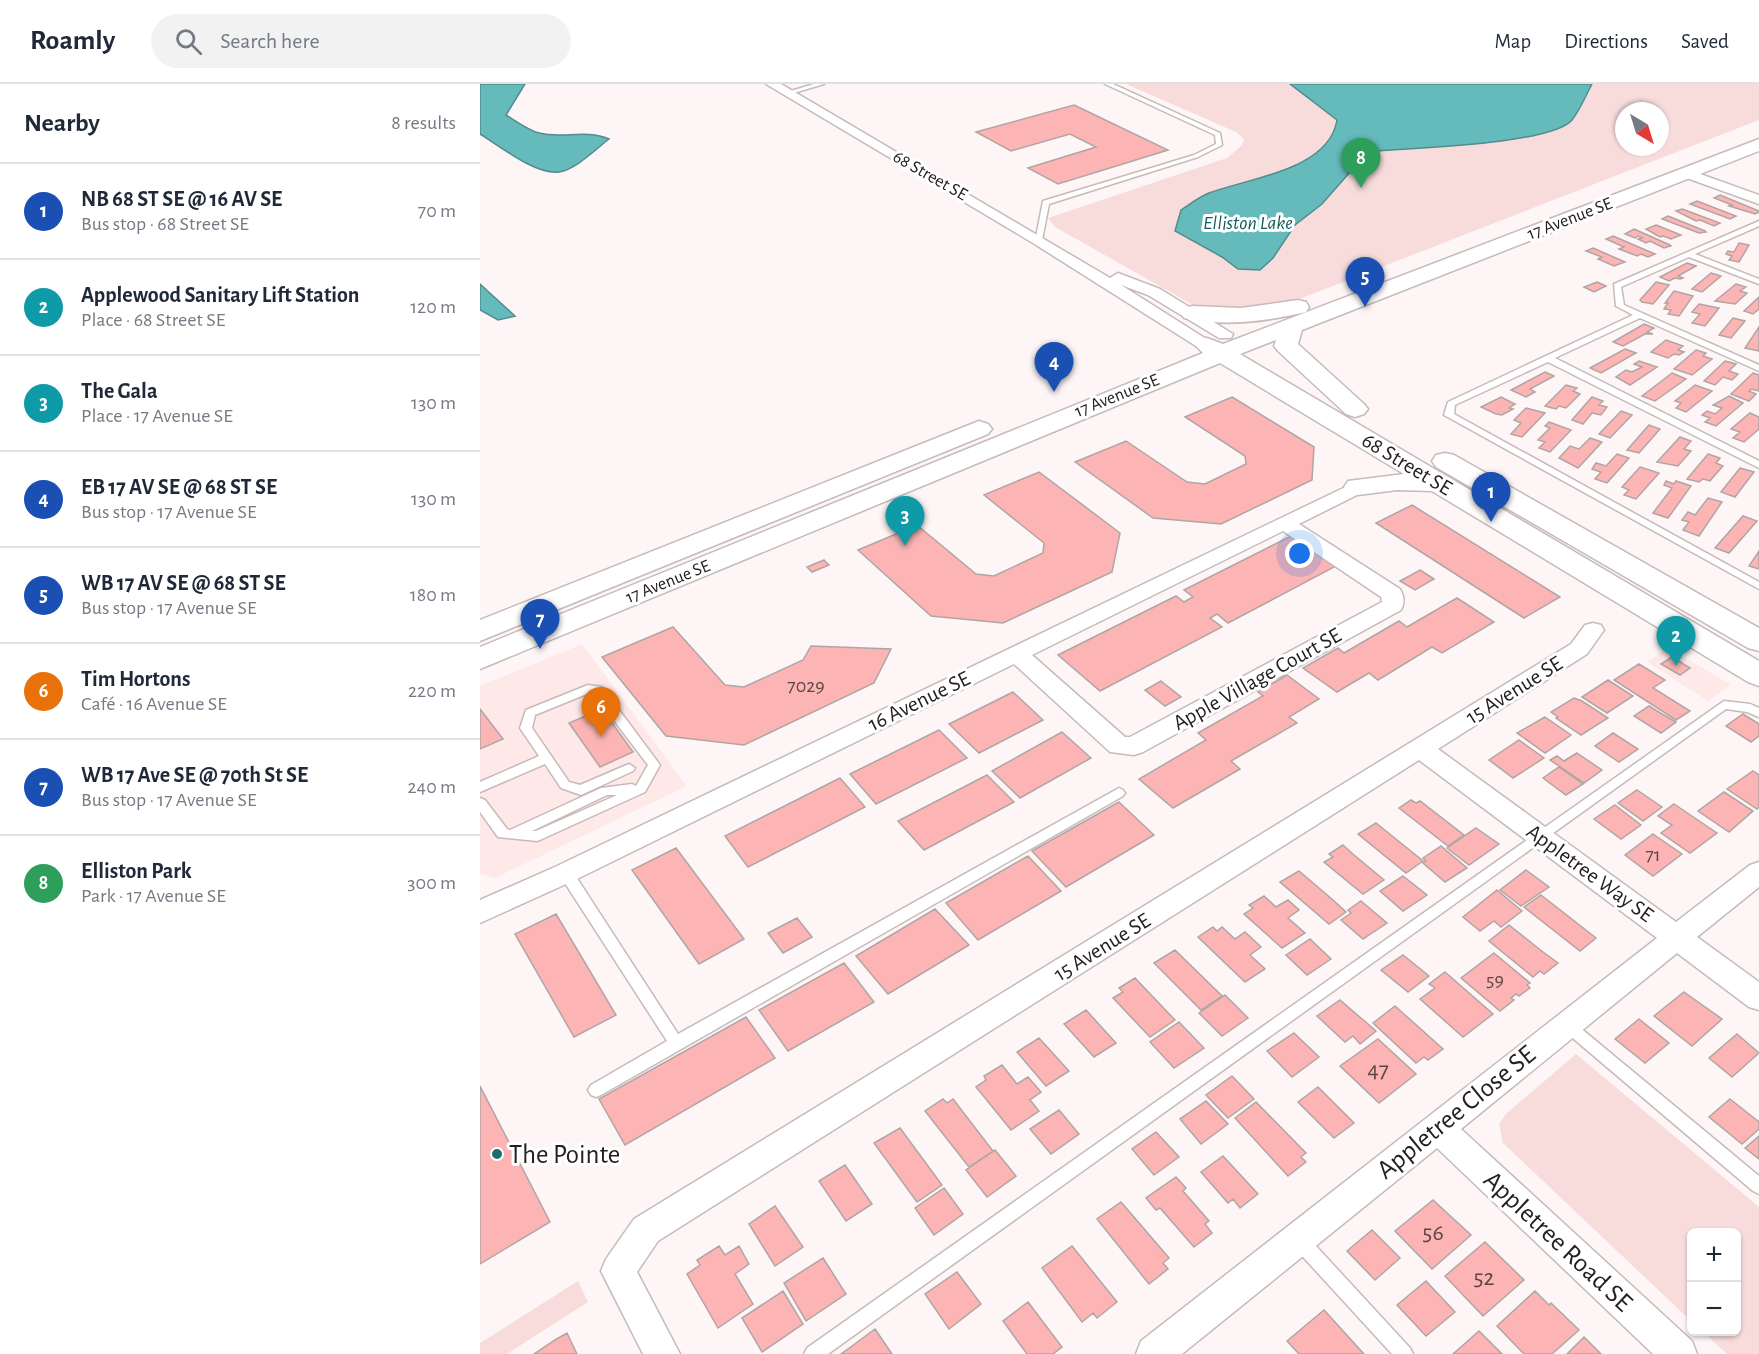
<!DOCTYPE html>
<html lang="en">
<head>
<meta charset="utf-8">
<style>
  :root { --surface:#fff; --page:#f2f2f3; --text:#1f2937; --muted:#747a83; --line:#e0e1e3; --accent:#1f6c6d }
  body { margin:0; font-family:"Alegreya Sans",sans-serif; background:var(--page); color:var(--text) }
  .controls { position:absolute; right:18px; bottom:18px; display:grid; overflow:hidden; border-radius:9px; box-shadow:0 2px 4px #0004 }
  .controls button { width:54px; height:54px; display:grid; place-items:center; padding:0; border:0; border-bottom:2px solid var(--line); background:var(--surface); color:var(--text); font:30px sans-serif }
  .compass { position:absolute; left:1135px; top:18px; width:54px; height:54px; border-radius:50%; background:var(--surface); box-shadow:0 2px 4px #0004; rotate:142deg }
  .you { position:absolute; left:820px; top:470px; width:21px; height:21px; margin:-15px; border:4px solid #fff; border-radius:50%; background:#1a73e8; box-shadow:0 0 0 9px #1a73e833 }
  .badge { display:grid; place-items:center; width:39px; height:39px; border-radius:50%; background:var(--accent); color:#fff; font-size:20px; font-weight:700 }
  .pin { position:absolute; translate:-50% -50px; filter:drop-shadow(0 2px 3px #0008) }
  .pin::after { content:''; position:absolute; top:32px; width:21px; height:18px; background:inherit; clip-path:polygon(0 0,100% 0,50% 100%) }
  .list { margin:0; padding:0; list-style:none }
  h2 { display:flex; justify-content:space-between; align-items:center; height:78px; margin:0; padding:0 24px; font-size:26px }
  h2 small { font-size:20px; font-weight:400; color:var(--muted) }
  .list li { display:grid; grid-template-columns:39px 1fr auto; gap:18px; align-items:center; box-sizing:border-box; height:96px; padding:0 24px; border-top:2px solid var(--line) }
  .list b { display:block; font-size:22px; white-space:nowrap }
  .list p { margin:0; font-size:20px; white-space:nowrap; color:var(--muted) }
  .list em { font-size:20px; font-style:normal; color:var(--muted) }
  .icon { flex:none; width:33px; height:33px; fill:none; stroke:currentColor; stroke-width:2; stroke-linecap:round; stroke-linejoin:round }
  .map { position:relative; flex:none; width:1279px; height:1270px; overflow:hidden }
  header { display:flex; align-items:center; gap:36px; box-sizing:border-box; height:84px; padding:0 30px; background:var(--surface); border-bottom:2px solid var(--line) }
  header strong { font-size:28px }
  nav { display:flex; gap:33px; margin-inline-start:auto; font-size:21px }
  .search { width:420px; height:54px; background:var(--page); display:flex; align-items:center; gap:15px; box-sizing:border-box; padding:0 21px; border-radius:33px; color:var(--muted); font-size:22px }
  main { display:flex }
  aside { flex:1; background:var(--surface) }
  .map>svg:first-child { display:block }
  .built { fill:#ffe9e8 }
  .green { fill:#f7dcdb; fill-rule:evenodd }
  .water { fill:#65babc; stroke:#528c8d; stroke-width:1.5 }
  .building { fill:#fcb5b4; stroke:#b1a5a4; stroke-width:1.5 }
  .lines { fill:none; stroke-linecap:round; stroke-linejoin:round }
  .service-casing { stroke:#c6baba; stroke-width:3 }
  .minor-casing { stroke:#c6baba; stroke-width:3 }
  .secondary-casing { stroke:#c6baba; stroke-width:3 }
  .service { fill:#fff; fill-rule:evenodd }
  .minor { fill:#fff; fill-rule:evenodd }
  .secondary { fill:#fff; fill-rule:evenodd }
  .poi-dot { fill:#1f6c6d; stroke:#fff; stroke-width:2 }
  .labels { text-anchor:middle; dominant-baseline:central; stroke-width:6; stroke-linejoin:round; paint-order:stroke }
  .far-street-label { font-size:18px; fill:#252020; stroke:#fff }
  .far-water-label { font-size:20px; font-style:italic; fill:#115b5c; stroke:#fff }
  .number-label { font-size:20px; fill:#5b4545 }
  .street-label { font-size:22px; fill:#252020; stroke:#fff }
  .near-number-label { font-size:24px; fill:#5b4545 }
  .near-street-label { font-size:27px; fill:#252020; stroke:#fff }
  .near-poi-label { font-size:27px; fill:#252020; stroke:#fff; text-anchor:start }
</style>
</head>
<body>
<header>
<strong>Roamly</strong>
<div class="search"><svg class="icon" aria-label="search" viewBox="0 0 24 24"><circle cx="10" cy="10" r="6"/><path d="M15 15l6 6"/></svg>Search here</div>
<nav><a>Map</a><a>Directions</a><a>Saved</a></nav>
</header>
<main>
<aside>
<h2>Nearby<small>8 results</small></h2>
<ul class="list">
<li><span class="badge" style="background:#1a4fb4">1</span><div><b>NB 68 ST SE @ 16 AV SE</b><p>Bus stop · 68 Street SE</p></div><em>70 m</em></li>
<li><span class="badge" style="background:#0f9aa8">2</span><div><b>Applewood Sanitary Lift Station</b><p>Place · 68 Street SE</p></div><em>120 m</em></li>
<li><span class="badge" style="background:#0f9aa8">3</span><div><b>The Gala</b><p>Place · 17 Avenue SE</p></div><em>130 m</em></li>
<li><span class="badge" style="background:#1a4fb4">4</span><div><b>EB 17 AV SE @ 68 ST SE</b><p>Bus stop · 17 Avenue SE</p></div><em>130 m</em></li>
<li><span class="badge" style="background:#1a4fb4">5</span><div><b>WB 17 AV SE @ 68 ST SE</b><p>Bus stop · 17 Avenue SE</p></div><em>180 m</em></li>
<li><span class="badge" style="background:#e8710a">6</span><div><b>Tim Hortons</b><p>Café · 16 Avenue SE</p></div><em>220 m</em></li>
<li><span class="badge" style="background:#1a4fb4">7</span><div><b>WB 17 Ave SE @ 70th St SE</b><p>Bus stop · 17 Avenue SE</p></div><em>240 m</em></li>
<li><span class="badge" style="background:#2e9e5b">8</span><div><b>Elliston Park</b><p>Park · 17 Avenue SE</p></div><em>300 m</em></li>
</ul>
</aside>
<div class="map">
<svg width="1279" height="1270" viewBox="0 0 1279 1270">
  <rect width="100%" height="100%" fill="#fef6f6"/>
  <path class="built" d="M102 560 207 702 15 794 0 790V602Z
    M1189 564 1251 601 1228 617 1167 578Z"/>
  <path class="green" d="M646 0H1279V36L822 214 778 226H722L575 143 568 134 747 74 762 61 764 55 756 48ZM1144 27H1180V63H1144Z
    M1096 970 1279 1123V1270H1247L1223 1248H1256V1148H1212L1211 1237 1023 1059 1019 1040 1026 1030Z
    M98 1197 108 1218 27 1270H0V1259Z"/>
  <path class="water" d="M0 0H45L26 31C36 37 48 46 59 49 83 55 105 45 129 55 116 65 95 86 79 88 55 91 20 62 0 50Z
    M810 0H1112C1106 11 1100 26 1092 36 1072 60 934 64 899 67L885 71 842 120 815 141 793 174 780 186 758 185 742 173 695 147 701 126C710 120 719 113 729 109 769 94 849 86 857 36Z
    M0 200 35 232 18 236 0 226Z"/>
  <path class="building" d="M594 21 688 66 578 100 548 84 616 63 590 50 531 67 496 48Z
    M1240 111 1279 127V128L1275 130 1249 122 1252 121 1234 114Z
    M1217 117 1256 132 1250 135 1210 120Z
    M1202 125 1240 139 1234 142 1220 136 1216 137 1196 127Z
    M1188 132 1225 147 1226 148 1219 149 1182 135Z
    M1176 141 1201 151 1191 155 1183 152 1180 153 1166 145Z
    M1154 145 1190 161 1191 162 1184 164 1170 157 1166 159 1158 155 1162 154 1158 152 1155 154 1145 150Z
    M1133 152 1175 170 1168 173 1161 170 1157 172 1139 165 1144 163 1126 155Z
    M1259 159 1269 161 1259 178 1249 176 1252 172 1246 170 1248 167 1254 168Z
    M1113 164 1145 178 1134 182 1125 178 1118 175 1122 173 1106 167Z
    M1207 179 1216 182 1198 192 1203 194 1200 195 1195 194 1189 197 1180 193Z
    M1231 189 1241 192 1222 208 1212 205Z
    M1117 198 1126 202 1114 208 1104 203Z
    M1176 198 1189 201 1173 220 1162 218 1160 216Z
    M1256 200 1266 203 1260 207 1267 209 1255 220 1235 217Z
    M1194 207 1213 212 1199 232 1188 230 1191 226 1184 225 1188 219H1185Z
    M1279 213V225L1273 230 1264 227Z
    M1219 220 1239 224 1225 242 1212 239 1220 230 1212 228Z
    M1253 234 1265 237 1251 254 1239 251Z
    M1164 240 1174 244 1167 248 1173 250H1165L1143 262 1133 258Z
    M1279 243V267L1265 264Z
    M1186 256 1203 262 1198 266 1204 268 1199 271 1194 270 1188 274 1171 268Z
    M1145 265 1156 269 1121 289 1110 284Z
    M1216 266 1226 269 1223 272 1232 275 1212 291 1194 285Z
    M1159 277 1177 283 1150 301 1136 293 1146 286 1152 288 1162 283 1154 280Z
    M1245 277 1256 280 1249 287 1258 290 1252 296 1243 293 1235 301 1224 297Z
    M1065 288 1074 292 1050 305 1055 308 1046 313 1031 306Z
    M1192 289 1206 295 1175 317 1162 312Z
    M1273 289 1279 291V307L1271 305 1269 307 1276 310 1269 317 1251 310Z
    M1086 301 1097 304 1093 307 1100 310 1086 324 1079 322 1076 325 1065 322Z
    M1215 301 1232 307 1206 328 1196 324 1201 319 1195 317Z
    M1249 312 1263 319 1236 342 1225 338 1230 334 1222 331 1227 327 1235 330 1242 324 1233 321Z
    M752 313 834 363 832 396 741 440 673 434 595 378 646 357 707 398 725 400 766 380 765 372 705 333Z
    M1021 313 1035 320 1029 324 1033 325 1022 331 1016 330 1001 323Z
    M1112 313 1123 317 1119 321 1127 323 1121 331 1112 329 1103 340 1092 336Z
    M1046 324 1065 329 1042 353 1031 350 1041 339 1034 336Z
    M1141 327 1152 331 1130 354 1119 350Z
    M1270 329 1279 333V345L1264 358 1253 354 1260 348 1251 345Z
    M1069 338 1091 346 1070 368 1059 364 1065 358 1058 356 1070 344 1065 342Z
    M1169 341 1180 345 1159 369 1147 366Z
    M1200 353 1211 357 1204 365 1211 367 1198 382 1177 378Z
    M1110 354 1122 358 1098 384 1079 374 1090 362 1099 365Z
    M1137 370 1149 374 1127 399 1115 395 1121 388 1112 385 1116 379 1126 382Z
    M1228 370 1240 374 1236 379 1243 382 1235 391 1230 397 1223 395 1219 398 1207 395Z
    M1160 383 1179 389 1156 415 1144 411 1149 406 1142 403Z
    M1260 384 1274 388 1255 413 1241 408Z
    M559 388 640 449 632 488 523 539 451 532 378 466 437 441 496 490 514 492 563 469 564 459 504 411Z
    M1186 397 1194 400 1196 397 1211 402 1188 434 1173 429 1192 404 1184 401Z
    M1228 414 1242 418 1219 452 1203 446 1209 438 1202 436 1208 428 1215 431Z
    M932 421 1080 513 1044 534 896 439Z
    M1263 432 1277 437 1249 469 1235 464Z
    M811 452 856 482 748 539 737 530 730 534 742 543 620 607 578 571 696 512 704 518 713 513 704 506Z
    M1279 467V485L1269 482Z
    M344 476 349 481 332 488 327 483Z
    M940 486 954 495 935 506 920 497Z
    M977 514 1014 538 962 569 952 563 898 596 889 589 857 608 823 584 858 564 864 569 919 537 927 543Z
    M193 543 245 601 264 603 323 576 331 562 411 565 394 599 264 661 186 652 122 573Z
    M1192 573 1210 584 1200 591 1181 580Z
    M1159 580 1185 596 1173 604 1210 627 1196 636 1134 596Z
    M807 591 839 615 809 633 817 639 751 677 760 685 693 724 659 695 726 656 718 649 783 612 778 608Z
    M1128 596 1153 612 1127 629 1102 613Z
    M681 597 701 613 685 622 665 606Z
    M533 608 563 636 499 669 469 640Z
    M1094 614 1102 617 1128 634 1101 651 1076 634 1078 633 1071 628Z
    M1169 622 1182 630 1196 638 1181 649 1154 632Z
    M0 625 23 655 0 665Z
    M122 625 153 668 120 683 89 639Z
    M1263 630 1279 640V652L1271 658 1246 642Z
    M1065 633 1091 651 1065 669 1037 649Z
    M459 646 487 674 396 720 370 690Z
    M582 648 611 674 540 714 512 687Z
    M1133 649 1158 665 1139 678 1115 662Z
    M1039 656 1064 674 1033 694 1009 676Z
    M1097 669 1122 686 1104 699 1070 676 1077 672 1084 677Z
    M1079 683 1103 700 1086 711 1063 694Z
    M1273 687 1279 691V723L1277 725 1247 705Z
    M507 691 534 718 444 766 418 737Z
    M360 694 385 723 268 783 245 752Z
    M1157 706 1182 723 1163 737 1138 719Z
    M1244 708 1273 727 1249 748 1218 727Z
    M931 716 936 719 940 717 984 751 968 762 919 724Z
    M639 718 674 751 586 803 552 767Z
    M1194 720 1237 749 1210 769 1181 749 1192 741 1178 732Z
    M1135 721 1161 741 1141 755 1114 735Z
    M896 739 906 747 943 777 926 789 878 750Z
    M996 744 1019 760 989 781 967 764Z
    M1173 750 1202 770 1173 792 1145 771Z
    M863 761 874 771 904 796 883 810 844 778 853 773 849 770Z
    M961 762 987 784 965 798 943 779 946 777 943 774Z
    M196 764 264 855 219 880 152 786Z
    M548 772 581 807 498 856 466 819Z
    M1046 786 1069 803 1041 822 1020 806Z
    M819 787 853 816 866 828 849 840 800 798Z
    M923 792 947 811 923 827 900 807Z
    M1017 806 1042 827 1021 843 1014 837 1000 847 983 833Z
    M1061 811 1116 854 1100 867 1044 823Z
    M784 812 796 823 808 816 819 826 808 834 825 849 802 864 764 830 773 824 769 821Z
    M881 817 907 839 883 855 861 836 871 829 868 826Z
    M455 825 489 861 408 910 376 872Z
    M76 830 136 931 94 953 35 850Z
    M317 834 332 853 303 869 288 849Z
    M1029 841 1063 868 1078 879 1064 890 1060 887 1053 893 1009 857Z
    M733 843 737 847 742 843 755 855 765 848 781 863 770 871 785 885 765 898 718 853Z
    M830 855 851 875 827 891 806 871Z
    M695 866 742 912 721 926 674 879Z
    M1014 869 1050 899 1047 901 1050 904 1039 912 1036 910 1031 914 1034 916 1020 927 981 894Z
    M923 871 949 892 928 908 901 886Z
    M364 879 394 918 308 967 279 926Z
    M965 888 1013 930 983 953 940 915 955 904 949 900Z
    M655 894 695 936 670 953 633 914 643 908 639 904Z
    M1204 908 1242 935 1212 962 1174 932Z
    M745 911 768 934 742 952 719 929Z
    M860 916 896 947 880 960 873 952 865 958 837 932Z
    M915 922 963 965 948 976 944 973 936 979 893 939Z
    M606 926 636 959 614 973 584 940Z
    M266 933 295 974 145 1061 119 1015Z
    M1159 935 1189 959 1165 979 1135 955Z
    M699 938 724 964 694 984 670 958Z
    M814 949 839 973 812 993 787 967Z
    M1257 950 1279 969 1252 993 1229 974Z
    M559 954 589 987 566 1002 537 968Z
    M898 955 936 990 899 1019 860 982Z
    M522 981 537 1000 548 993 561 1008 550 1016 559 1027 531 1046 496 1003 506 996 504 992Z
    M752 992 774 1015 748 1034 726 1011Z
    M0 1002 70 1138 0 1180Z
    M838 1003 874 1039 854 1054 818 1018Z
    M463 1015 467 1019 473 1015 513 1067 489 1083 445 1027Z
    M1250 1015 1279 1038V1045L1262 1060 1229 1033Z
    M726 1017 748 1040 721 1060 700 1035Z
    M776 1018 826 1069 821 1073 826 1078 808 1092 755 1034Z
    M579 1026 599 1050 571 1070 550 1045Z
    M420 1044 462 1101 437 1118 394 1059Z
    M676 1048 699 1073 674 1091 652 1065Z
    M1279 1052V1075L1265 1064Z
    M515 1066 536 1092 507 1113 486 1086Z
    M743 1072 778 1110 760 1124 753 1115 748 1119 721 1088Z
    M365 1081 392 1120 366 1137 339 1097Z
    M696 1093 706 1104 703 1107 729 1137 725 1140 732 1149 714 1163 680 1124 676 1126 666 1114Z
    M464 1104 483 1130 454 1151 435 1124Z
    M953 1116 991 1151 952 1185 915 1147Z
    M641 1118 689 1174 683 1179 688 1185 669 1200 617 1135Z
    M295 1122 323 1163 295 1182 269 1140Z
    M892 1146 920 1174 895 1196 867 1167Z
    M1005 1158 1044 1196 1003 1232 965 1192Z
    M239 1162 245 1171 259 1162 269 1180 255 1190 273 1220 238 1244 207 1190 220 1181 217 1176Z
    M592 1162 637 1218 617 1234 613 1229 602 1238 562 1184Z
    M343 1174 366 1210 326 1237 304 1199Z
    M477 1188 501 1220 469 1245 445 1210Z
    M946 1197 975 1228 946 1252 917 1221Z
    M303 1207 323 1240 282 1268 262 1234Z
    M1055 1207 1069 1221 1071 1219 1099 1246 1072 1270H1044L1017 1242Z
    M548 1218 582 1263 573 1270H547L523 1237Z
    M844 1226 884 1270H819L807 1257Z
    M395 1245 412 1270H361L372 1262Z
    M999 1247 1022 1270H973Z
    M87 1249 97 1270H54L75 1256Z
    M1104 1253 1121 1270H1087Z"/>
  <g class="lines">
    <defs>
      <path id="service" d="M334 0H344L307 11 304 9Z
        M625 0H633L740 49 742 61 718 73 569 120 562 156 555 158 563 117 714 71 736 60 735 51Z
        M1279 137V142L1215 170 1279 195V200L1209 173 1141 203 1144 221 1279 281V287L1160 234 1075 274 1279 377V384L1068 278 975 321 974 330 1279 498V505L964 331 968 318 1153 231 1136 222 1134 200Z
        M108 601 122 603 180 681 165 708 62 755 57 757 18 753 0 728V714L5 716 27 745 30 746 121 704 152 700 156 702 168 681 114 610 109 609 55 631 52 644 89 698 100 701 149 680 155 684 153 687 101 711 81 704 65 680 0 708V698L59 672 40 644 46 626ZM127 711H137L56 747H52Z
        M1244 617 1270 620 1279 624V633L1267 628 1246 625 348 1270H324L327 1264Z
        M639 704 643 706 645 709 643 712 121 1011 116 1013 111 1011 108 1006 111 1001 187 957 81 793 79 789 81 785H91L198 950Z
        M1087 935 1092 937 1279 1092V1110L1273 1107 1082 945 1080 941 1082 937Z
        M819 1148 825 1150 930 1264 933 1270H912L813 1162 811 1156 813 1150Z"/>
      <path id="minor" d="M286 0H301L630 194 638 189 680 205 753 250 751 254H739L668 211 641 201 731 258 728 262H716L553 159Z
        M1209 86 1279 111V120L1204 93 1202 90Z
        M878 397 885 399 888 403 885 407 819 440 920 505C924 512 925 519 921 526L663 668 654 671 630 668 534 580 95 796 0 839V816L77 782ZM803 447 901 513 902 518 650 653H645L552 571Z
        M1113 539 1121 541 1124 546 1107 570 958 665 1196 838 1270 781 1279 778V803L1217 853 1279 898V926L1269 923 1197 869 981 1045 1212 1257 1217 1270H1173L957 1064 702 1270H656L661 1257 1177 854 939 676 178 1157 157 1188 200 1270H163L121 1187 126 1175 154 1135 1091 560 1105 541Z"/>
      <path id="secondary" d="M1279 55V67L822 246 818 260 884 320 888 325 884 330 875 333 866 330 798 267 794 262 796 256 760 270 1279 577V602L1268 598 952 407 917 406 878 411 868 409 864 403 868 397 924 390 740 279 0 585V563L723 269 715 261 719 256 727 254 743 260Z
        M818 216 826 218 829 223 826 228C789 237 742 243 704 234L701 229 704 224 712 222 761 224Z
        M499 337 508 340 512 345 508 350 0 557V536Z
        M965 369 974 371 1279 544V567L1268 564 956 383 952 377 956 371Z"/>
    </defs>
    <use href="#service" class="service-casing"/>
    <use href="#minor" class="minor-casing"/>
    <use href="#secondary" class="secondary-casing"/>
    <use href="#service" class="service"/>
    <use href="#minor" class="minor"/>
    <use href="#secondary" class="secondary"/>
  </g>
  <circle class="poi-dot" cx="17" cy="1070" r="6"/>
  <g class="labels">
    <g class="far-street-label">
      <text transform="translate(450 92) rotate(30)">68 Street SE</text>
      <text transform="translate(1090 135) rotate(-21)">17 Avenue SE</text>
      <text transform="translate(637 312) rotate(-22)">17 Avenue SE</text>
      <text transform="translate(188 498) rotate(-22)">17 Avenue SE</text>
    </g>
    <g class="far-water-label">
      <text x="768" y="139">Elliston Lake</text>
    </g>
    <g class="number-label">
      <text x="326" y="602">7029</text>
      <text x="1173" y="771">71</text>
      <text x="1015" y="896">59</text>
    </g>
    <g class="street-label">
      <text transform="translate(927 380) rotate(31)">68 Street SE</text>
      <text transform="translate(777 595) rotate(-29)">Apple Village Court SE</text>
      <text transform="translate(1034 606) rotate(-32)">15 Avenue SE</text>
      <text transform="translate(439 617) rotate(-26)">16 Avenue SE</text>
      <text transform="translate(1110 789) rotate(36)">Appletree Way SE</text>
      <text transform="translate(622 863) rotate(-32)">15 Avenue SE</text>
    </g>
    <g class="near-number-label">
      <text x="898" y="986">47</text>
      <text x="953" y="1149">56</text>
      <text x="1004" y="1194">52</text>
    </g>
    <g class="near-street-label">
      <text transform="translate(976 1028) rotate(-39)">Appletree Close SE</text>
      <text transform="translate(1078 1157) rotate(43)">Appletree Road SE</text>
    </g>
    <g class="near-poi-label">
      <text x="29" y="1070">The Pointe</text>
    </g>
  </g>
</svg>
<div class="controls">
<button>+</button>
<button>−</button>
</div>
<svg class="compass" viewBox="-18 -18 36 36"><path d="M0-13l5 13h-10z" fill="#e53935"/><path d="M0 13l5-13h-10z" fill="#747a83"/></svg>
<div class="you"></div>
<div class="pin badge" style="left:1011px;top:438px;background:#1a4fb4">1</div>
<div class="pin badge" style="left:1196px;top:582px;background:#0f9aa8">2</div>
<div class="pin badge" style="left:425px;top:462px;background:#0f9aa8">3</div>
<div class="pin badge" style="left:574px;top:308px;background:#1a4fb4">4</div>
<div class="pin badge" style="left:885px;top:223px;background:#1a4fb4">5</div>
<div class="pin badge" style="left:121px;top:653px;background:#e8710a">6</div>
<div class="pin badge" style="left:60px;top:565px;background:#1a4fb4">7</div>
<div class="pin badge" style="left:881px;top:104px;background:#2e9e5b">8</div>
</div>
</main>
</body>
</html>
